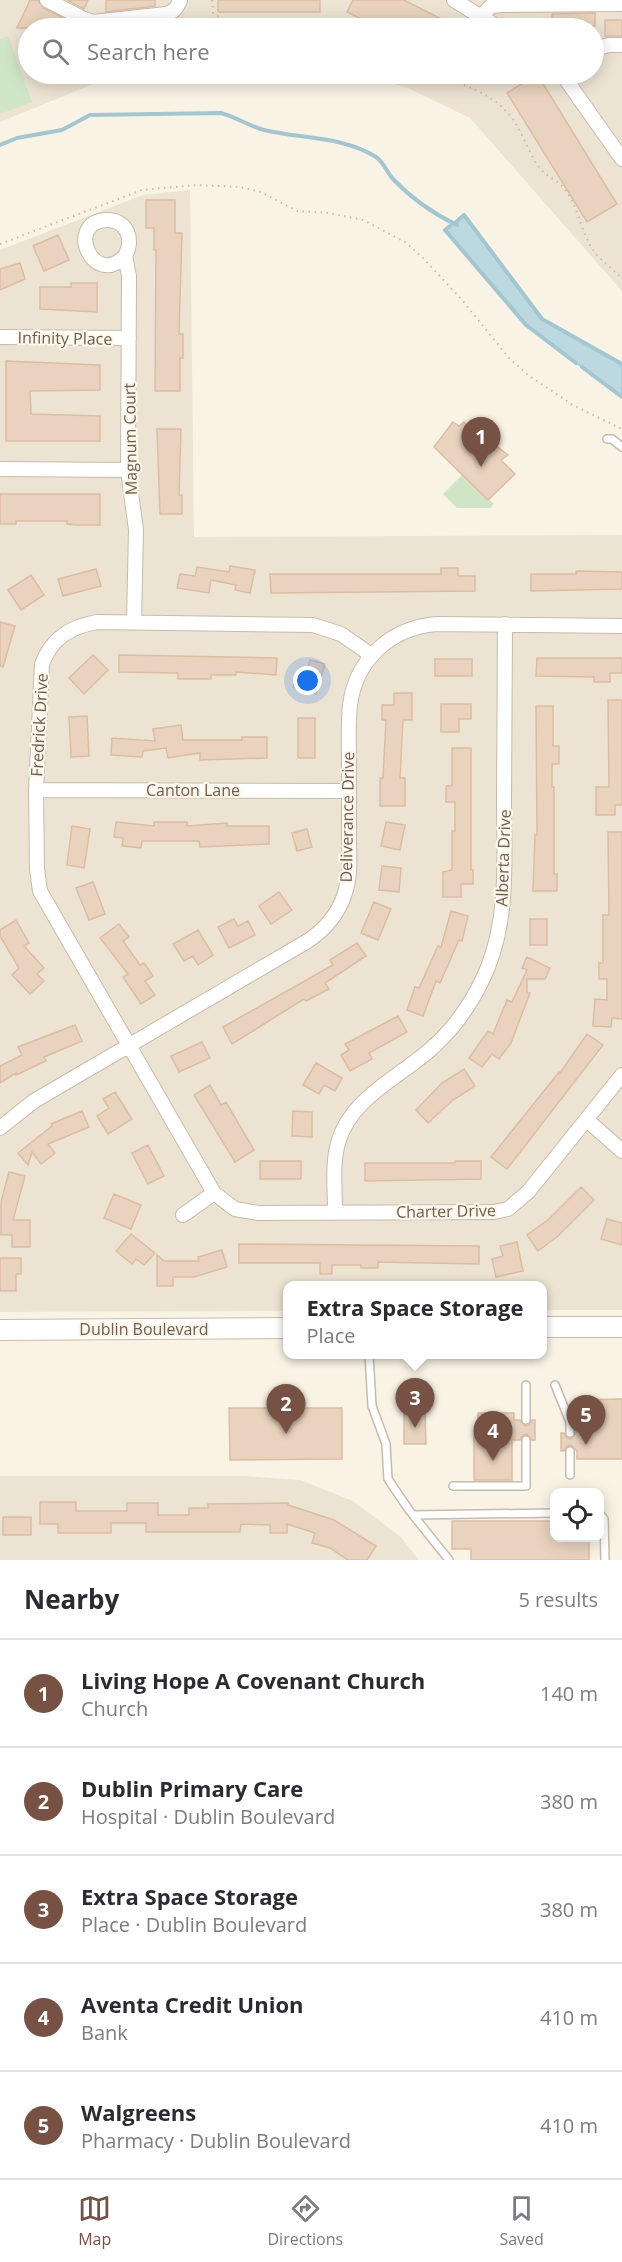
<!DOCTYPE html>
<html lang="en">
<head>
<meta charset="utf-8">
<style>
  :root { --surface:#fff; --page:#f7f7f7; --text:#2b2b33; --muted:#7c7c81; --line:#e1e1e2; --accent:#775144 }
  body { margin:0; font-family:"Open Sans",sans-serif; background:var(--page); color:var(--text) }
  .controls { position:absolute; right:18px; bottom:18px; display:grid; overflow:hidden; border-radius:12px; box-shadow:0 3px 15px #0003 }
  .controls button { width:54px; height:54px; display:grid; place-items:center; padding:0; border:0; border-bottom:2px solid var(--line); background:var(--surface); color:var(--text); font:30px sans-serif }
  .you { position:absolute; left:308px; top:681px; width:21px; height:21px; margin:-15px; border:4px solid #fff; border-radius:50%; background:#1a73e8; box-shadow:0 0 0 9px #1a73e833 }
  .badge { display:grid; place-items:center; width:39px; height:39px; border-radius:50%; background:var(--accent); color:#fff; font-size:20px; font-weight:700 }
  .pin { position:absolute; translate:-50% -50px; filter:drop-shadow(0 2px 3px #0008) }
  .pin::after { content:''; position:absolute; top:32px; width:21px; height:18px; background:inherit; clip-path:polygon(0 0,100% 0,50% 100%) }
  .popup { position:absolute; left:283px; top:1281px; width:264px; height:78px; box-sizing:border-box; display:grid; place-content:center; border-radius:12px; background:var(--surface); filter:drop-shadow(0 2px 4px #0005); font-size:20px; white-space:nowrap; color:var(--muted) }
  .popup b { font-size:22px; color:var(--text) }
  .popup::after { content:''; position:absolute; left:50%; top:100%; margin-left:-12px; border:12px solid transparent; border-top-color:var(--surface) }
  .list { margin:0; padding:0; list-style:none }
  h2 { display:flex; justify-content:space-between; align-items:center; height:78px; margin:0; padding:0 24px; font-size:26px }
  h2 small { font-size:20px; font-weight:400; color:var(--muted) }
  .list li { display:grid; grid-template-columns:39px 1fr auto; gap:18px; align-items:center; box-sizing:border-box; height:108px; padding:0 24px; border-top:2px solid var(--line) }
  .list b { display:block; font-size:22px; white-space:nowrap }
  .list p { margin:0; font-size:20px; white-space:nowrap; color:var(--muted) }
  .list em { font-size:20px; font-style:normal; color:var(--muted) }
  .icon { flex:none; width:33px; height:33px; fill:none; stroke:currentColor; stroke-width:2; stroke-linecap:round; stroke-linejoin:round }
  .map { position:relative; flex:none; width:622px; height:1560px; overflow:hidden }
  .search { position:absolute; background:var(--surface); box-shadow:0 3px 15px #0003; left:18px; right:18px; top:18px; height:66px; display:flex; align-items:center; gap:15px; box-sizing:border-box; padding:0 21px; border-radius:33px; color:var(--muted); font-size:22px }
  .sheet { height:618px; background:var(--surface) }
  nav { display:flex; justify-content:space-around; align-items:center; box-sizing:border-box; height:84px; border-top:2px solid var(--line); background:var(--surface); font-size:16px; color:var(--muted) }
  nav a { display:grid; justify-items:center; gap:3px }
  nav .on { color:var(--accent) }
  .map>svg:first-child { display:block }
  .residential { fill:#ede3d3 }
  .green { fill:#d0e5c6 }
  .water { fill:#bcd8e0; stroke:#a4c6d1; stroke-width:1.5 }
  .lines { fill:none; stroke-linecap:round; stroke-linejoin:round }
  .stream { stroke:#a4c6d1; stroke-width:4 }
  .building { fill:#e9d3be; stroke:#dcbda3; stroke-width:1.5 }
  .service-casing { stroke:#c7baab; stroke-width:10 }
  .minor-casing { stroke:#c7baab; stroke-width:16 }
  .secondary-casing { stroke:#c9baa9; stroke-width:22 }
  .path { stroke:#d0b9a4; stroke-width:2; stroke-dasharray:1.5 4.5; stroke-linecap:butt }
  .service { stroke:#fff; stroke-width:7 }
  .minor { stroke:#fff; stroke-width:14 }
  .secondary { stroke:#fff; stroke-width:20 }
  .labels { text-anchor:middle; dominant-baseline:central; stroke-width:4.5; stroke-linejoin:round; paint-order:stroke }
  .street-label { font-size:16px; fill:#6f5c4e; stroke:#fdf7eb }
</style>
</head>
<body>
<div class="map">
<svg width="622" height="1560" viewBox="0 0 622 1560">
  <rect width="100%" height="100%" fill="#f9f3e5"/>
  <path class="residential" d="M0 0H622V291L470 118 408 88 361 74H594V28H28V74H126L98 82 0 122Z
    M190 190 194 537 622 535V1310H543L542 1286H288L287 1311 0 1312V250L143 195Z
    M0 1476H245L300 1480 353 1501 401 1537 419 1560H0Z"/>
  <path class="green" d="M8 36 32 102 0 114V39Z
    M462 475 494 504 490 508H457L443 494Z"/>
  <path class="water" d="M464 215 542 319 622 364V397L526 325 445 230Z"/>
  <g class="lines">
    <path class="stream" d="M0 145 17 138 62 130 90 115 221 113C236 117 249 126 264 130 301 139 343 136 376 157 384 162 387 173 393 179 411 198 434 214 457 225
      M456 222 464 215 542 319 622 364
      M450 226 445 230 526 325 576 363
      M582 367 622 397"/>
  </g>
  <path class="building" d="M30 0H38L43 8 84 28H17Z
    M67 0H88L84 9Z
    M106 0H155V6L106 12Z
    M218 0H320V12H218Z
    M353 0H404L459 28H379L347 12Z
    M595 13V26H552V14Z
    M605 20H622V36H605Z
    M156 24V28H116Z
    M537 74 617 204 587 222 507 93Z
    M146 200H175V233H182L179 334H183V358H180V391H155L156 250H154V228H146Z
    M58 235 69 260 44 271 33 246Z
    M20 263 25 279 0 290V269Z
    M71 283H97V312L40 309V287H71Z
    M6 361 100 365V390L30 391 31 414 100 416V441H6Z
    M453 422 459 426 464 422 483 441 487 439 508 455 501 460 515 474 488 500 434 447Z
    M157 429H181L179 495H182V514H160Z
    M0 494H100V525H76L67 524V521H16V524H0Z
    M230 566 255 570 250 593 235 590 236 585 211 580 209 593 177 588 180 574 195 576 197 567 229 572Z
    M441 568H458V576H475V591L271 593 270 574H441Z
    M96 569 101 586 63 596 58 579Z
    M576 571 622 572V589L531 591V574H576Z
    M31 575 44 595 21 610 8 590Z
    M0 622 15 626 3 667 0 666Z
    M93 655 108 670 84 694 69 678Z
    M119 655 277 658 276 675 236 672V675H211V679H178V673L119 672Z
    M537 658H622V673H610V682H594V677L536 676Z
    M435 659H472V676H435Z
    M310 660 325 664 316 694 293 687 298 671 306 674Z
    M394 693H412V720H403L400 778H405V806H380V778H383L386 720H382V705H394Z
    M608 700H622V805H615V815H596V787H609Z
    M441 704H471V719H459V732H441Z
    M536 706H553V746H559V764H552V787H554V874H557V891H533L535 835H537Z
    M87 716 89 756 71 757 69 717Z
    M298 718H315V758H298Z
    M181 725 183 740H242V737H267V758L200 760V753L168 758 166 748 143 751 142 757 111 755 112 738 155 741 153 729Z
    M452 748H471V870H473V884H461V897H443V872L452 870V831H455V802H446V786H452Z
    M116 822 154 826V822H187V826L227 823V826H269V844L200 847 199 841H142L141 848 122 846 123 838 114 837Z
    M386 822 405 825 400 850 381 846Z
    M72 826 90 829 84 868 67 865Z
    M307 829 312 847 297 851 292 833Z
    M608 832H622V1019L612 1018 611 1027 593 1026 595 999 607 1000V979H599V963H603V915H609Z
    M382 866 401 868 399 892 379 890Z
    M93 882 105 914 89 920 76 888Z
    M279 892 292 910 271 924 259 906Z
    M374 902 391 909 378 940 361 933Z
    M451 911 468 916 462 941 459 940 440 983 436 981 423 1016 407 1010 415 987 419 988 438 946 441 947Z
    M234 919 238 926 248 921 255 935 229 948 218 927Z
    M530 919H547V945H530Z
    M16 920 29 943 24 946 44 968 37 974 44 981 30 994 12 975 19 968 0 936V930Z
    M119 924 129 937 123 941 140 965 144 963 153 976 145 981 155 995 141 1004 123 977 128 974 100 938Z
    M198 930 213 955 198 965 193 956 184 961 173 944Z
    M357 943 366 956 325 983 329 989 306 1001 304 999 232 1044 223 1027 333 965 330 960Z
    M527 957 550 968 545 979H527V993H530L511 1043 499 1059 492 1054 482 1067 469 1058 488 1031 493 1034 507 1000 512 1002 527 970 522 968Z
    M398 1016 407 1032 369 1053 372 1059 350 1071 341 1055 349 1050 345 1044Z
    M75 1025 82 1041 44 1057 46 1061 16 1075V1073L0 1083V1066L22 1055 18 1047Z
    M587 1034 603 1045 507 1169 491 1157 559 1072 560 1073Z
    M202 1042 210 1058 179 1072 171 1056Z
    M316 1063 342 1078 335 1091 324 1085 319 1094 303 1085Z
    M464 1069 475 1086 453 1100 428 1123 416 1110 442 1083Z
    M210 1085 221 1105 226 1102 254 1150 235 1162 194 1095Z
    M115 1092 132 1119 108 1134 97 1116 109 1108 103 1099Z
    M82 1111 89 1127 48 1144 55 1153 41 1164 32 1152 28 1165 18 1153 52 1126 51 1124Z
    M293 1111 312 1112V1137L292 1136Z
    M148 1145 164 1176 148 1184 132 1153Z
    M260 1161H301V1179H260Z
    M455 1161H481V1179L365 1181V1163H455Z
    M9 1172 25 1176 13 1220H30V1247H12V1235H1V1202Z
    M581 1187 594 1200 558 1236 538 1251 527 1235 549 1219Z
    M114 1194 141 1205 131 1229 104 1218Z
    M607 1219 622 1223V1245L601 1239Z
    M131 1234 155 1253 144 1265 136 1259 132 1264 116 1251Z
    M517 1242 523 1271 496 1277 492 1259 503 1256 500 1246Z
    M239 1244 479 1246V1264L378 1262V1268H361V1265H332V1274H320V1263H239Z
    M222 1250 227 1267 194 1277H173V1286H157V1255L164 1261H199L198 1257Z
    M0 1258H21V1274H16V1291H0Z
    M622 1399V1459H577V1451L571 1445 567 1446 564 1451H561V1433H564L567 1438 571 1439 576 1433V1400Z
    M229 1408H342V1459L230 1460Z
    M425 1411 426 1444H404V1412Z
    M478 1413H514V1420H520L525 1426 529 1425 532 1420H535V1440H532L527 1434 523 1435 520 1440H512V1480H474V1435H478Z
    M40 1502H76V1511H127V1503H158V1515H189V1508H208V1504L288 1503V1505L334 1520 376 1546 367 1560H348L330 1548 312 1543 315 1533 287 1524V1533H270V1525L241 1524 240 1532H146V1523H111V1533H58V1524H40Z
    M3 1517H31V1535H3Z
    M452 1521H555V1538H589V1560H471V1549H452Z"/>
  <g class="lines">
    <defs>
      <path id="service" d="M607 439H612L622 447
        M369 1354 372 1406 386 1444 388 1479 409 1510 449 1560
        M555 1385 570 1422V1433
        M526 1420V1385
        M570 1451V1475
        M453 1486H526V1440
        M600 1514 604 1519 605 1560
        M413 1515 554 1513"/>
      <path id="minor" d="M47 0 84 19 93 22 166 14C174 12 177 8 180 0
        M454 0 499 28
        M481 17 491 6 503 5 622 4
        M594 49 609 45H622
        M562 74 622 159
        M125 256C134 241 128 219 106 220 64 223 94 289 125 256L129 276 128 470 136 530 134 622
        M0 337 129 338
        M0 469 128 470
        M371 655 341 634 313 625 97 622C70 627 52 638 42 664L36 790 37 869 40 891 214 1193 235 1209 258 1213 494 1212 508 1209 528 1192 622 1075
        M36 790 349 791
        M587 1120 622 1151
        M0 1128 34 1101 306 942C325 930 338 915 345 893 351 875 349 856 349 838 349 812 349 786 349 760 349 742 348 723 350 705 356 659 391 628 436 624L622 626
        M335 1211C335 1189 332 1165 338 1143 350 1098 400 1077 432 1048 456 1027 476 997 488 967 509 914 504 857 504 801 504 742 505 683 505 624
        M183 1215 214 1193"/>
      <path id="secondary" d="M542 1327H622
        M0 1330 288 1328"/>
    </defs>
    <use href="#service" class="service-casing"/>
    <use href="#minor" class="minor-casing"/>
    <use href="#secondary" class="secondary-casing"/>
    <path class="path" d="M212 0 213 13 223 19 254 20 273 25 322 19 357 22 370 28
      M436 74C460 84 487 91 505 110 521 126 526 148 538 166 545 175 555 179 563 187 577 203 580 227 590 245 598 260 612 267 622 279
      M0 244 142 190 197 185 240 187 261 192 297 211 329 213 363 220 405 242 422 257 462 300 509 358 528 375 573 405 622 429"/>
    <use href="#service" class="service"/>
    <use href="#minor" class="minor"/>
    <use href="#secondary" class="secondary"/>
  </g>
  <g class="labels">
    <g class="street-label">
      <text transform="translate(65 338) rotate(1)">Infinity Place</text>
      <text transform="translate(130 439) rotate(-91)">Magnum Court</text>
      <text transform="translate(39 725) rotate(-87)">Fredrick Drive</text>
      <text x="193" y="790">Canton Lane</text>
      <text transform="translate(347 817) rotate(-89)">Deliverance Drive</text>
      <text transform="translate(503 858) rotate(-88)">Alberta Drive</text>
      <text transform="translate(446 1211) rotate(-1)">Charter Drive</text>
      <text x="144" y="1329">Dublin Boulevard</text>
    </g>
  </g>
</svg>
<div class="controls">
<button><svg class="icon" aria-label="locate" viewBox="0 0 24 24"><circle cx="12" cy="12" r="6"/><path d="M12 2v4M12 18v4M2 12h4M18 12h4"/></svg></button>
</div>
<div class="you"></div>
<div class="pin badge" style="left:481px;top:467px">1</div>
<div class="pin badge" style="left:286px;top:1434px">2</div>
<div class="pin badge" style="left:415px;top:1428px">3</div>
<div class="popup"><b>Extra Space Storage</b>Place</div>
<div class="pin badge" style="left:493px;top:1461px">4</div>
<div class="pin badge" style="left:586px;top:1445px">5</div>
<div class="search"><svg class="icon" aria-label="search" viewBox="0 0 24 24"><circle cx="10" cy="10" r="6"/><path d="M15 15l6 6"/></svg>Search here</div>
</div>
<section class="sheet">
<h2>Nearby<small>5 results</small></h2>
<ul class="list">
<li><span class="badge">1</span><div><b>Living Hope A Covenant Church</b><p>Church</p></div><em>140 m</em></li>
<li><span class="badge">2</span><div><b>Dublin Primary Care</b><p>Hospital · Dublin Boulevard</p></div><em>380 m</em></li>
<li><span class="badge">3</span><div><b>Extra Space Storage</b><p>Place · Dublin Boulevard</p></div><em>380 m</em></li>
<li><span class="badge">4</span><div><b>Aventa Credit Union</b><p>Bank</p></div><em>410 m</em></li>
<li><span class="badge">5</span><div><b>Walgreens</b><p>Pharmacy · Dublin Boulevard</p></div><em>410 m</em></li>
</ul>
</section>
<nav>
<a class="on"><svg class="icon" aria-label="map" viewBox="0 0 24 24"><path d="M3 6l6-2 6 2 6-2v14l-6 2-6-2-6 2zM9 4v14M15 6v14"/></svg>Map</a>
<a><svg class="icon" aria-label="directions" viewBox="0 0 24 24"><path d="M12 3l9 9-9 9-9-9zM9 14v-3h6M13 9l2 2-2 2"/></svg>Directions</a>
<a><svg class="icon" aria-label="saved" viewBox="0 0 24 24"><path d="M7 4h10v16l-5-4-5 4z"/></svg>Saved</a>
</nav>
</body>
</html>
